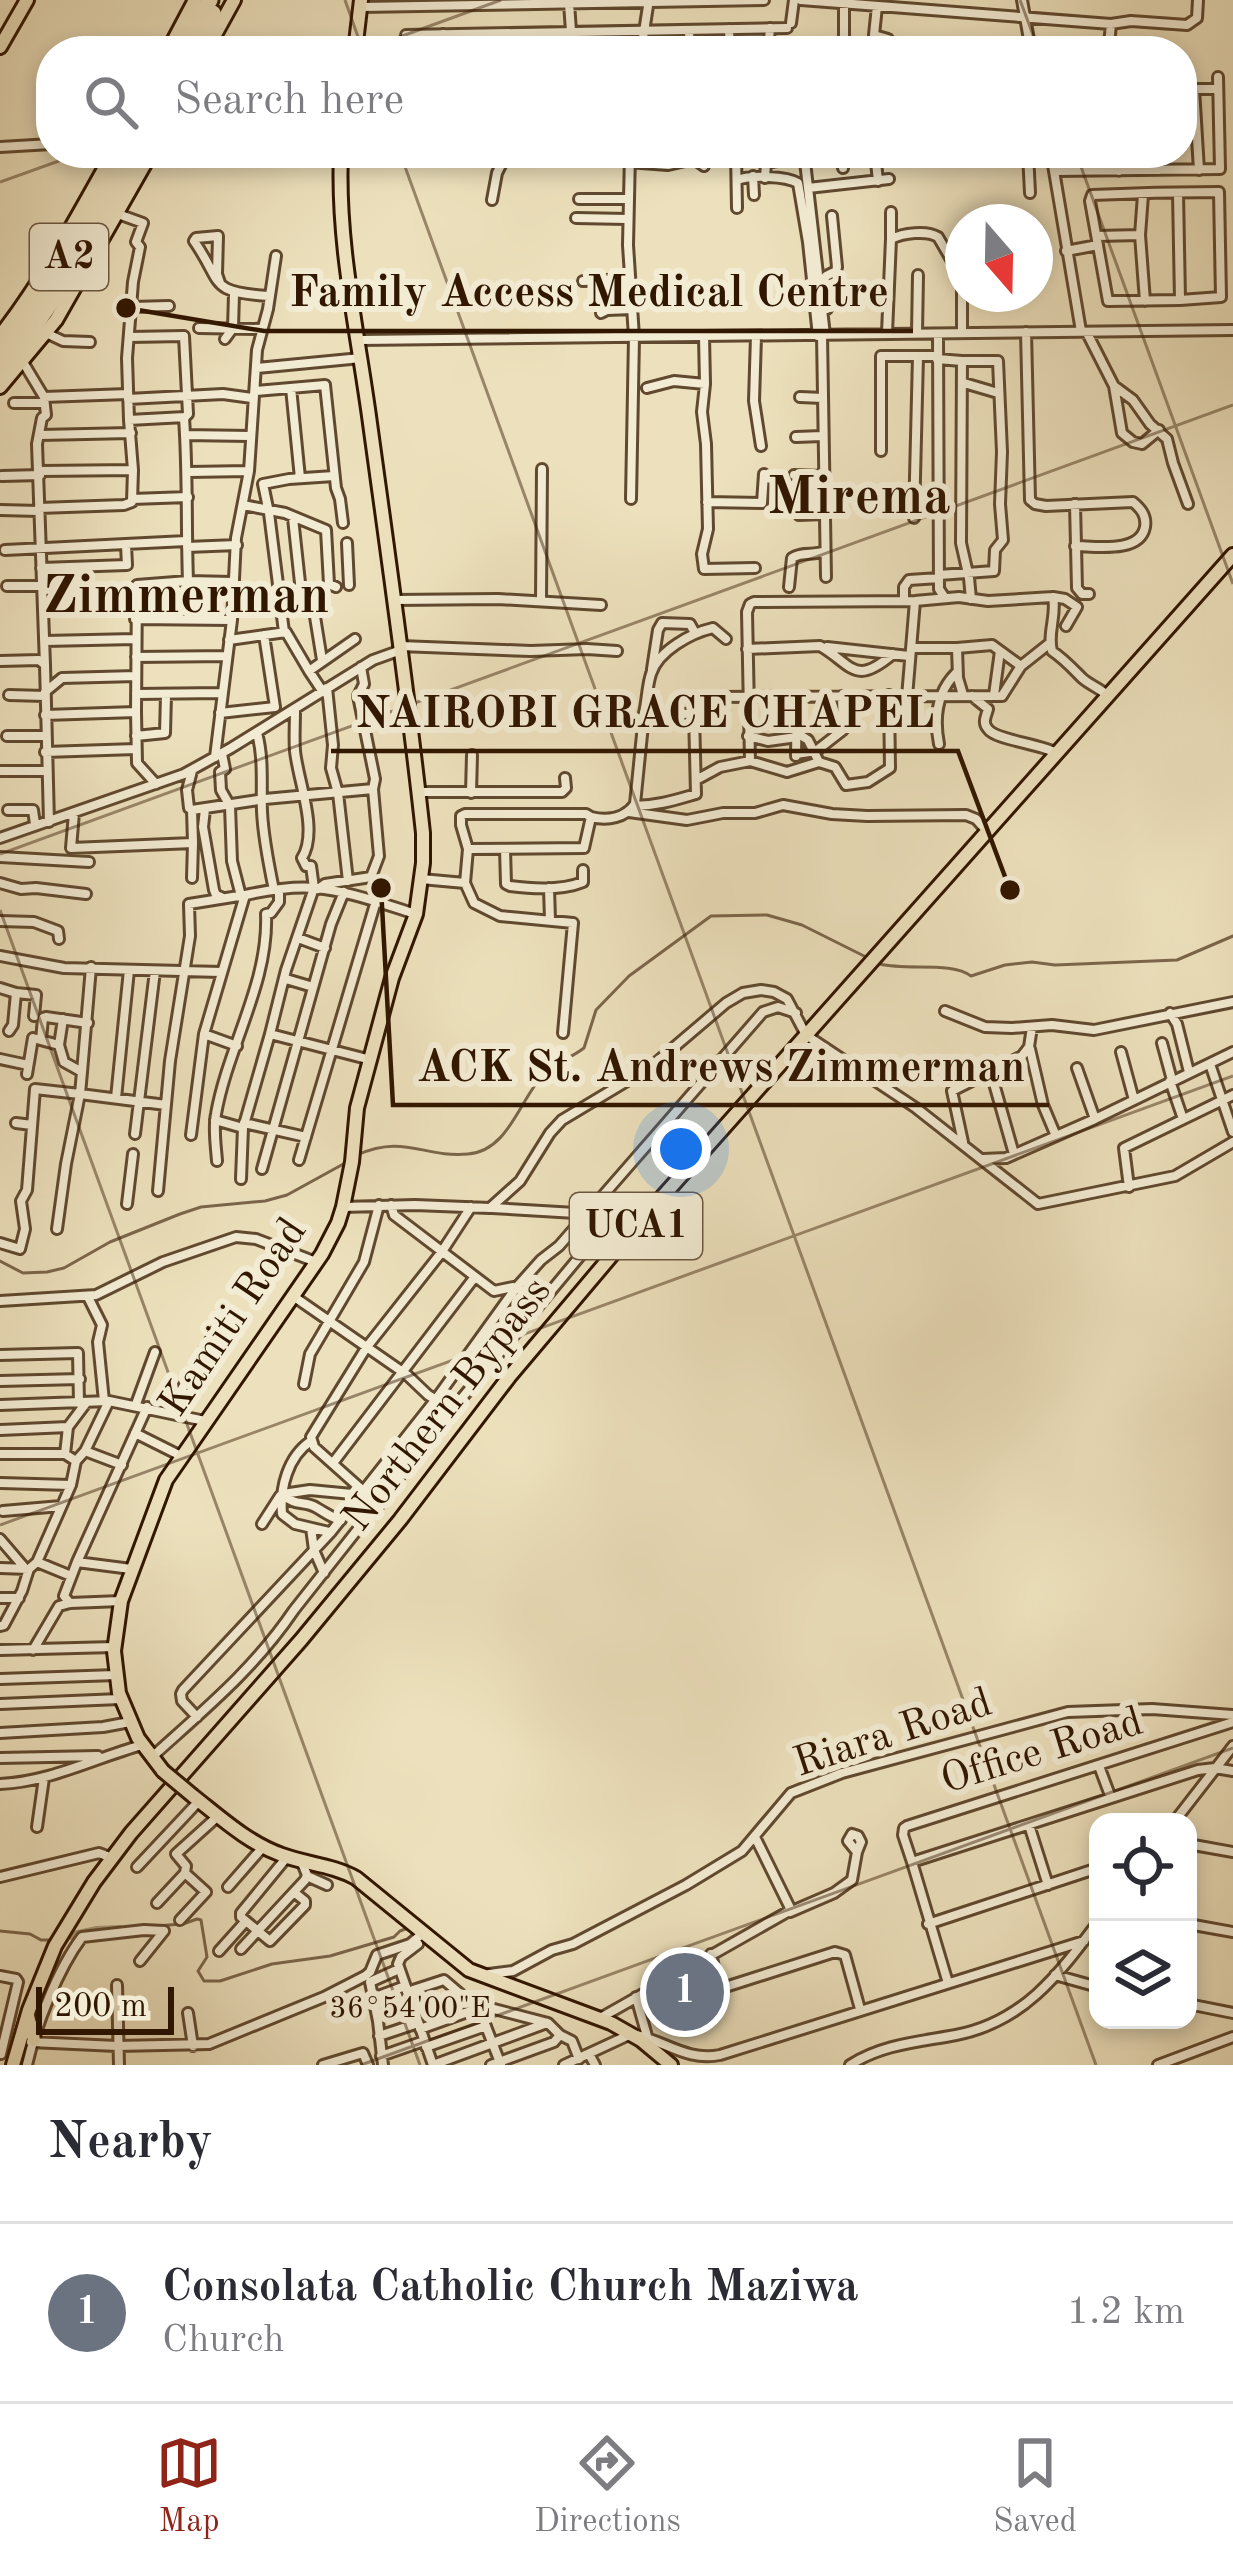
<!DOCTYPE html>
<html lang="en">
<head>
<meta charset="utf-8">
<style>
  :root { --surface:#fff; --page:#f2f2f3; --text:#2b2b33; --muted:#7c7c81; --line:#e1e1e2; --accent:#8f2418 }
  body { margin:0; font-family:"Old Standard TT",serif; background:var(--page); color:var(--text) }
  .controls { position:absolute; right:36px; bottom:36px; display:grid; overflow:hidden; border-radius:24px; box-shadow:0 6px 18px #0003 }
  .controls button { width:108px; height:108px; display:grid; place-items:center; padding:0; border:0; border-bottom:3px solid var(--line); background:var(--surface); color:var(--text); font:60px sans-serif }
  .compass { position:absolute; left:945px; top:204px; width:108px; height:108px; border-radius:50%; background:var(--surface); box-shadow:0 6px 18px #0003; rotate:160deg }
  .scale { position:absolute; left:36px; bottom:30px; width:138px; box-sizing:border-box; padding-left:12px; border:6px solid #311600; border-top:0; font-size:33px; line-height:42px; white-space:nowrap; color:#311600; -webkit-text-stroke:9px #f3ecd4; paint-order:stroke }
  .you { position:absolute; left:681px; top:1149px; width:42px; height:42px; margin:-30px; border:9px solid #fff; border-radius:50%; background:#1a73e8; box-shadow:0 0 0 18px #1a73e833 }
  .badge { display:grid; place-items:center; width:78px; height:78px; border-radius:50%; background:var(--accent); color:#fff; font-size:39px; font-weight:700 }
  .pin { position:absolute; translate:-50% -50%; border:6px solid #fff; box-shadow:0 3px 12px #0006 }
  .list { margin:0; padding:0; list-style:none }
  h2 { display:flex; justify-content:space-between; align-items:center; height:156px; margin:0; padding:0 48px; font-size:51px }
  h2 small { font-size:39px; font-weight:400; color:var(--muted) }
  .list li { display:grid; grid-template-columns:78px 1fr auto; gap:36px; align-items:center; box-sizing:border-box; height:180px; padding:0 48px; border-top:3px solid var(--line) }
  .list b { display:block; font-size:45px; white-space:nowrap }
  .list p { margin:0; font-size:39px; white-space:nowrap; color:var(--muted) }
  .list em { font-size:39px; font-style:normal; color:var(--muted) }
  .icon { flex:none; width:66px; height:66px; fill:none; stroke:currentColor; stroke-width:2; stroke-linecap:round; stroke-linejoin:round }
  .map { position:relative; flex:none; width:1233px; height:2065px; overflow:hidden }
  .search { position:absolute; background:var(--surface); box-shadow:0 6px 18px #0003; left:36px; right:36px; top:36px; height:132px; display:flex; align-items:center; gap:30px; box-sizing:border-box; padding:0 42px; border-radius:48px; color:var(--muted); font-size:45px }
  .sheet { height:336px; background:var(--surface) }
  nav { display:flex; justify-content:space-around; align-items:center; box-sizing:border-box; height:168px; border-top:3px solid var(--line); background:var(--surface); font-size:33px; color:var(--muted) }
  nav a { display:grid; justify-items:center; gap:6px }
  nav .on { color:var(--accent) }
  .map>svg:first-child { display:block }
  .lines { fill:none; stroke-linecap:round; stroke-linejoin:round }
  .stream { stroke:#7b664b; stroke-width:3 }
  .river { stroke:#ad9c7d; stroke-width:8 }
  .minor-casing { stroke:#60492f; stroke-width:14 }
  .major-casing { stroke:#311600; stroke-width:18 }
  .highway-casing { stroke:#311600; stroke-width:21 }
  .minor { stroke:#f3ecd4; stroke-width:8 }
  .major { stroke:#ede1bd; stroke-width:12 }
  .highway { stroke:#ede1bd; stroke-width:15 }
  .major-bridge-casing { stroke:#311600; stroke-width:18; stroke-linecap:butt }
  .major-bridge { stroke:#ede1bd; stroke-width:12 }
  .ticks { fill:none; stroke:#311600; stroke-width:3; stroke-opacity:0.45 }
  .labels { text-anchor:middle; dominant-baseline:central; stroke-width:12; stroke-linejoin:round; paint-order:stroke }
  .shield { fill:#f3ecd4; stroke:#6b5640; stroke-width:3 }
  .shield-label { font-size:39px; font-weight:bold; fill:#311600 }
  .street-label { font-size:42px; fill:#311600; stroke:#f3ecd4 }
  .district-label { font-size:54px; font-weight:bold; fill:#311600; stroke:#f3ecd4 }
  .ticks-label { font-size:30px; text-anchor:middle; fill:#311600; stroke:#f3ecd4; stroke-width:12; stroke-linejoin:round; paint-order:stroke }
  .leader { fill:none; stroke:#311600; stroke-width:4.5 }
  .callout-dot { fill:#311600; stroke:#f3ecd4; stroke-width:4.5 }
  .callout-label { font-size:45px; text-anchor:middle; font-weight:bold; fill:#311600; stroke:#f3ecd4; stroke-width:12; stroke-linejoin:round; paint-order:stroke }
</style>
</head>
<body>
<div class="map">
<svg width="1233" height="2065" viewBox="0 0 1233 2065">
  <rect width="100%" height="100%" fill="#ede1bd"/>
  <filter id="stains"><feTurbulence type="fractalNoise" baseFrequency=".00167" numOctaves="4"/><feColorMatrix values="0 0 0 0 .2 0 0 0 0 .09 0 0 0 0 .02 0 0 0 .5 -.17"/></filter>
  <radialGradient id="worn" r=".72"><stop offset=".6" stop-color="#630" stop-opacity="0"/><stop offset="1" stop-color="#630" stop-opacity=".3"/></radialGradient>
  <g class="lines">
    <path class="stream" d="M880 964C907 971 952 961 971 976L1005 965 1032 962 1055 965 1177 960 1233 936
      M357 1155C404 1134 424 1158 468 1154 509 1151 520 1098 544 1074 555 1063 571 1058 584 1048L596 1010 629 976 711 916 767 915 802 925 868 958
      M0 1261 23 1273 47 1272 64 1268 110 1242 180 1214 201 1207 265 1201 287 1195 347 1162
      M127 1928 183 1924 197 1919 201 1920 207 1957 198 1971 204 1981H220L272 1964 330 1956 394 1937 400 1931 408 1928
      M0 1931 30 1934 41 1940H50"/>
    <path class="river" d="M64 1937 97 1930 120 1929"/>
    <defs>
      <path id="minor" d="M801 0 1111 24 1131 21 1187 25 1197 18 1198 0
        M1022 0 1031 51
        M569 3 571 31
        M844 3V51
        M877 6 874 35 888 39
        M361 7 764 0
        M791 23 794 0
        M729 29 730 51
        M689 30 690 51
        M406 35 787 28
        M439 51 443 34
        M519 51 524 33
        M641 51 648 6 646 1
        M768 51 770 28
        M1103 51 1109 45 1111 24
        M0 147 51 144
        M630 153 628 245 634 337 631 499
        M736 153 737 208
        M804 153 825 335
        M840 153 843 168
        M875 153 878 181
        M1028 153 1030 193
        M1051 153 1081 331
        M1082 153 1084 171
        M1159 153V170
        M628 162 668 165 694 159 704 166
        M1199 170 1194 89H1218
        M1055 171 1220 169 1218 77
        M1119 171V153
        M753 176 754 195
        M765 178 766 163 788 159 789 153
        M737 180C751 175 786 176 798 183L808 242 818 336
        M808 188 889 179
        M1178 193 1180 300 1221 297 1219 192C1177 192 1134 193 1092 195L1090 201 1108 301 1180 300
        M1143 195 1140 235 1145 301
        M579 199H628
        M492 200 497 173 507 153
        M891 212V238
        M118 214 143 223 136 242 140 247 133 282 127 358 129 420 185 417
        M576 218 627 219
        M1097 236 1140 235
        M1066 251 1098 245
        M583 281 630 279
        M220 283 217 274 218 236 196 238 194 241C224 284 207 292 269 296
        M132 307 169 306
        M827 309 824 280 826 276 836 271 837 267 832 216
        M601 313 607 310 632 309
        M199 328 263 329
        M1026 332 1030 500 1035 504 1046 506 1133 502C1140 508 1147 515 1145 527 1140 554 1094 546 1075 546
        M46 333 63 341 90 342
        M887 333 891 239C903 233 927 230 938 237L962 278V333
        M917 333 918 275
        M1087 333 1114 386 1133 400 1150 424 1167 439 1173 463 1188 504
        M938 334 939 589 945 598
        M822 335 826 577
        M704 336 705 384 702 412 706 444 708 529 702 554 704 569 755 568
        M756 336 754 401 761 446
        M130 337 184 336 188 414 184 418C188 473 186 526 188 581
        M225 339 233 328 234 294
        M359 340 1233 330
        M937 359 962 361 961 543 969 578 971 599
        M23 362 44 397 128 394
        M257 368 361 358
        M964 383 998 393
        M1114 386 1122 433 1133 442 1142 444 1159 430
        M291 388 300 478
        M647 388 674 381 705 384
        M256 391 325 385 336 488 340 499 343 523
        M44 397 46 415 42 418 37 444 45 665
        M800 397 823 398
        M128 399 223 394 252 398
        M14 403H43
        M40 435 131 433
        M185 435 250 436
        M796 437 822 436
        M881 451V356H937
        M40 471 133 470
        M188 472 249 471
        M794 475 823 476
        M2 476 40 475
        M132 499 188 497
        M707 502 762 503 764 474
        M1075 504 1077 588 1082 594H1089
        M243 505 285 513 326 530 329 584 336 587
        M39 508 124 505 132 502 133 470 129 420
        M268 508 263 484 289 479 334 476
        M0 510 39 511
        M269 513 284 632
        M799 515 824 514
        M293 518 301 592
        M914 518 918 356
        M347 543 349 585
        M187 547 237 545
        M5 550 186 541
        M41 568 127 565 126 545
        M939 575 994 571 995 550 1003 540 1000 504 1002 452 998 361H962
        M7 586H44
        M789 587 792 558C802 551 814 556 825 551
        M311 592 322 660
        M278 595 310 592 317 596
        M1053 597 1065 599 1077 607 1066 626
        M394 600 498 599 601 605
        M541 601 542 469
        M904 601V587L909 580 939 578
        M43 603 85 604 95 598 135 599
        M135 619 232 620
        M229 640 286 632 309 671
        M45 641 135 639
        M400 646 531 651 587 649 617 651
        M827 647 909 656
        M911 648H957L958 678 963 695
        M957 648 992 645 1021 666
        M747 649 820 646C853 665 854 687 893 654
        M136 657 227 656
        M0 661 39 660 45 665 49 822
        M652 669 658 630 662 623 690 624 695 633
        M327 688 333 745 331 768 338 793 348 881
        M45 692 62 678 136 676
        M323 692 309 671 355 639
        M136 694 221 693
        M9 695 45 696
        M994 695 1000 651
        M972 696 988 709C986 717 982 722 988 729 995 740 1041 744 1056 753
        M907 697 915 601
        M295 711C295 724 294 738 295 751 298 781 319 831 302 858L306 866H311L314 888 286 970 270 1034 371 1060
        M136 712 137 585 188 581 232 582
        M220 713 275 707 264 635
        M644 713C647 701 647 686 651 674 658 651 691 633 713 628L726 639
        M45 715 136 712 137 763 156 784
        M257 733C264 759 261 786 262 811 263 835 269 866 274 890
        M797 733 808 740 819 762
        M7 736H45
        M136 736 165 733 166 695
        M748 736 768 741 797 737
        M939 744C934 718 937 692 956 673
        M45 752 136 749
        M222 754 225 769 220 772 221 790 230 806 232 861 241 896C263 891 291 886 315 888 349 891 383 904 416 914
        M796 754 816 751 843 730 842 696
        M796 756 797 698
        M215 757 232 620 236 538 249 471 257 350 268 309 276 256
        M750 761 747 612 750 604 754 602 915 601 959 597 988 601 1053 597C1057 615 1047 633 1052 651 1064 659 1072 668 1082 678 1090 685 1099 688 1107 695
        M0 771H45
        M696 780 720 767 750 761 787 772 819 762 835 767 846 785 868 782 890 768 889 695
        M419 792H562L566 788 565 778
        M471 793 472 755
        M634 806C657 806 675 800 696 794L694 713
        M205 809 203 827 214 890 216 895 221 897
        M8 810H33L35 824
        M192 810 265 799 373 789 375 779 358 696 364 684 361 667
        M629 812 687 820 723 813H755L783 805 832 814 867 816 966 815 976 819 987 831
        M74 813 71 848 193 843 192 810 189 808 187 790 192 771
        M0 838 184 774 231 748 373 660 401 650
        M468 849 461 825V816L465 814H586L591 817
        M505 849 506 884 510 886C533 889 561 891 583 882V870
        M0 857 89 862
        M192 878 193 843
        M421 879 465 883 468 849 584 848 591 817C608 821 625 818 635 804L644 715 648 713 693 714 704 697 1002 696 1021 666 1050 643
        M0 883 21 889 36 888 86 894
        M465 883 474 903 500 916 573 923 563 1033
        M549 888 550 920
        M318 889 325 884 371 877 379 856 373 789
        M0 921 34 922 58 931 59 939
        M298 938 325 948
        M0 956 64 968 221 972
        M286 979 313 987
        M0 988 16 993 13 1025 9 1031
        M16 993 36 995 34 1016
        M945 1011 985 1027 1012 1028 1052 1025 1094 1030 1233 1002
        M1170 1013 1177 1024 1189 1072
        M204 1034 237 1046
        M41 1040 43 1018 46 1017 88 1023
        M1162 1043 1172 1080
        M59 1045 63 1019
        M1030 1049 1043 1105 1056 1136
        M1121 1052 1134 1100
        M0 1059 28 1065
        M1210 1064 1233 1132
        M1077 1068 1095 1119
        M82 1072 91 967
        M988 1072 993 1080 1014 1154
        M1170 1081 1183 1119
        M116 1098 129 970
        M215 1120 243 1128
        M16 1123 32 1125
        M244 1123 306 1137
        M135 1134 155 971
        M963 1142 952 1091 1022 1056 1029 1047 1032 1027
        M983 1159 1006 1158 1095 1119 1233 1052
        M299 1160 376 901
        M217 1161C216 1146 213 1129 216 1114 228 1046 269 983 266 914L271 913 279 902V891
        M262 1169 331 924 344 892
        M241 1179 243 1128 270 1034
        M1129 1187 1124 1148 1233 1095
        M158 1191 170 1061 190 936 189 904 245 895 204 1034 191 1135
        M127 1204 133 1154
        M391 1205 394 1215 494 1291 513 1287 544 1299
        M343 1207 415 1205 490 1208 520 1181 550 1133 562 1120 652 1066 726 1003 743 993 761 990 774 992 787 999 806 1035 916 1108 1038 1204 1175 1176 1233 1142
        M492 1208 644 1217
        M57 1229 66 1164 80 1094 166 1105
        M0 1243 20 1249 25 1229 21 1201 27 1190 35 1089 80 1094 82 1072 64 1062 59 1045 33 1038 27 1074
        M293 1296 407 1375 428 1395 452 1410
        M88 1297 102 1325 98 1342 104 1401
        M0 1301 96 1295 163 1262 236 1237 256 1239 316 1262
        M479 1341 504 1350
        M0 1355 78 1353 79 1403
        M0 1381 80 1379
        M304 1384 310 1354 364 1262 379 1205
        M136 1404 155 1352
        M0 1405 109 1401 205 1421
        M175 1413V1401L218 1327
        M0 1430 68 1427 86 1403
        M135 1433 181 1456
        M311 1441C287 1457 280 1489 282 1514L295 1524 329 1532
        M85 1451 122 1465
        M0 1454H65L76 1461
        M65 1454 68 1427
        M333 1463 474 1278
        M0 1483 71 1485
        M283 1494 310 1490 352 1494 362 1492
        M284 1495C295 1507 305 1500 317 1508 326 1513 329 1517 341 1520
        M379 1505 314 1447 311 1437 366 1348 441 1253 471 1207
        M3 1511 61 1506
        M262 1524 280 1496
        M311 1528 314 1550 324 1573
        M0 1539 24 1567
        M37 1562 71 1485 76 1461 85 1451 109 1401
        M77 1562 131 1569
        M0 1568 29 1569 37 1562 71 1576
        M0 1598H19
        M70 1603 64 1596 77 1562 147 1407
        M0 1626 4 1625 22 1591 29 1569
        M0 1650 114 1647
        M33 1650 59 1606 70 1603 121 1601
        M0 1679 116 1675
        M0 1704 120 1699
        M197 1717 182 1701 181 1694 183 1690 331 1532 436 1399 516 1288 541 1260 559 1246 763 1012 778 1007 796 1013
        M0 1733 103 1727 130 1722
        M153 1756C205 1709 254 1669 294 1610L452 1410 615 1214
        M0 1758 98 1756
        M1099 1766 1111 1798
        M0 1784C50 1782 95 1758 142 1745
        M1174 1822 1233 1746
        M1029 1825 1048 1885
        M37 1827 44 1778
        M1188 1844 1233 1852
        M287 1857 241 1913V1917L270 1941 305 1905V1901L295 1893
        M912 1862 903 1835 904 1828 907 1826 1233 1722
        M137 1867 198 1802
        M307 1876 327 1885
        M0 1877 99 1853 112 1858
        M228 1887 263 1847
        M157 1903 185 1873 186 1866 176 1854 218 1816
        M790 1912 834 1893 852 1880 857 1852 848 1841 852 1834 858 1836 861 1842 857 1852
        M180 1920 206 1892 185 1873
        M928 1924 1098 1868
        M1188 1924 1233 1932
        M418 1944 401 1957 398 1964 433 2065
        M241 1949 305 1880 307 1875 302 1863
        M219 1951 245 1922
        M711 1954 719 1989 835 1952 845 1955 860 2009
        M140 1961 164 1931
        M489 1974 513 1971 552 1950 573 1944 686 1885 742 1851 791 1793 842 1773 1068 1712 1152 1709 1233 1715
        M1055 1975 1098 1987
        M0 1976 16 1979 18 1982 1 2054
        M948 1983 912 1862 1198 1770 1215 1768 1233 1771
        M117 1985 119 2065
        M407 1992 444 1980 471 2003 548 2023 560 2035 554 2042 491 2065
        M636 1997 647 2036
        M373 1998 405 1986
        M1188 2004 1233 2013
        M478 2006 501 2065
        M188 2013 193 2046
        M377 2016 411 2005
        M602 2017 791 1910 756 1839
        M420 2029 479 2008
        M560 2035 572 2041 579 2059
        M379 2036 418 2023
        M31 2042 117 2046 209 2044 324 1997 365 1976 370 1972 377 1955 410 1944 422 1934
        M426 2047 486 2026
        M589 2054 595 2065
        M381 2056 424 2041
        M27 2065C36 2025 58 1969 82 1937L144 1930 164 1931
        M323 2065 363 2053 368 2065
        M383 2065 378 2021 370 1982 399 1969
        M433 2065 547 2023
        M564 2065 631 2034C663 2039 686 2062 720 2055L1084 1941
        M850 2065C883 2044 919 2042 956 2035 1024 2022 1059 1974 1098 1922
        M1158 2065 1233 2037"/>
      <path id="major" d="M0 47 27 0
        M168 51 195 0
        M206 51 234 0
        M355 51 361 0
        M0 336C44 279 78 216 113 153
        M0 387 56 320 151 153
        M163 1771 138 1738 119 1693 114 1651 121 1601 166 1480 322 1254 338 1223 343 1207 352 1162 357 1108 392 978 416 914 423 863V833C408 693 388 555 369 416 357 329 337 241 341 153
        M193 1796C221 1818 248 1843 282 1855 306 1864 333 1865 356 1878L469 1970 611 2023 641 2040 671 2065
        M28 2016 34 2040
        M13 2065 29 2010 55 1946 94 1882 131 1833 301 1640 400 1520 509 1377 639 1223 1233 555"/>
      <path id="highway" d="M178 51 210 0
        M195 51 213 13
        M0 353 64 265 125 153
        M0 371C56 304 97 230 138 153"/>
    </defs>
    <use href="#minor" class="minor-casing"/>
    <use href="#major" class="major-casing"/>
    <use href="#highway" class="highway-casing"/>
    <use href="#minor" class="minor"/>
    <use href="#major" class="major"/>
    <use href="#highway" class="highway"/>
    <defs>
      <path id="major-bridge" d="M163 1771 193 1796"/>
    </defs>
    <use href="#major-bridge" class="major-bridge-casing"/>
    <use href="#major-bridge" class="major-bridge"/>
  </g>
  <path class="ticks" d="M345 0 363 51M1020 0 1039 51M361 51 501 0M400 153 1096 2065M1076 153 1233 584M0 182 81 153M0 854 1233 405M0 910 420 2065M0 1525 1233 1076M361 2065 1233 1748"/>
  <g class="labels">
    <g class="shield">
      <rect x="30" y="224" width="78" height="66" rx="9"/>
      <rect x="570" y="1193" width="132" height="66" rx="9"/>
    </g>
    <g class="shield-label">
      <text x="69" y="257">A2</text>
      <text x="636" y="1226">UCA1</text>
    </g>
    <g class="street-label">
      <text transform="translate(234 1318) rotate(-56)">Kamiti Road</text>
      <text transform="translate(448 1405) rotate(-52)">Northern Bypass</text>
      <text transform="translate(893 1734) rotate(-18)">Riara Road</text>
      <text transform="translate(1042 1752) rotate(-17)">Office Road</text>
    </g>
    <g class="district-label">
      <text x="859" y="499">Mirema</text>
      <text x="186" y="598">Zimmerman</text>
    </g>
  </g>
  <g class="ticks-label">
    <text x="410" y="2017">36°54'00"E</text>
  </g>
  <path class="leader" d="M126 308L264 331H913M1010 890L958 751H331M381 888L393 1105H1049"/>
  <g class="callout-dot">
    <circle cx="126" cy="308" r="12"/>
    <circle cx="1010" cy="890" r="12"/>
    <circle cx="381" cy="888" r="12"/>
  </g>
  <g class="callout-label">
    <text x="589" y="306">Family Access Medical Centre</text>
    <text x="645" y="727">NAIROBI GRACE CHAPEL</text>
    <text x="721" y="1081">ACK St. Andrews Zimmerman</text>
  </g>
  <rect width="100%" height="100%" filter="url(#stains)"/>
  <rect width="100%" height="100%" fill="url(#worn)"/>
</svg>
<div class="controls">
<button><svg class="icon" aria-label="locate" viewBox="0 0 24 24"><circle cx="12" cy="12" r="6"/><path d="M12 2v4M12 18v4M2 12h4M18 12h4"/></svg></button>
<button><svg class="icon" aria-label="layers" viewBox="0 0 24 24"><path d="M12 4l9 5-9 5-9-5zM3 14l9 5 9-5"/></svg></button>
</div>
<svg class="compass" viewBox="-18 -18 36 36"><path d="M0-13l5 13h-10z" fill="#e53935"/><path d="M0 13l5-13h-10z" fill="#7c7c81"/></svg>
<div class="scale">200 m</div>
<div class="you"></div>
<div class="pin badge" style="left:685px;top:1992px;background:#6b7280">1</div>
<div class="search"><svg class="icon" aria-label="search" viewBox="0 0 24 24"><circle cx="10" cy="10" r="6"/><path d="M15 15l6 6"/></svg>Search here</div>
</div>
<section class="sheet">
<h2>Nearby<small></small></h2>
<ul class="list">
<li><span class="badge" style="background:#6b7280">1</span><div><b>Consolata Catholic Church Maziwa</b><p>Church</p></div><em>1.2 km</em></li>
</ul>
</section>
<nav>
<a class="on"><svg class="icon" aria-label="map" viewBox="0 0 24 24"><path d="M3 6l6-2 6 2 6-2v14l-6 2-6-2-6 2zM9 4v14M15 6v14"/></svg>Map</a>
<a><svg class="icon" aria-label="directions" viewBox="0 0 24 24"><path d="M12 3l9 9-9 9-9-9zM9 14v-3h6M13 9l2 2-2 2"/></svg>Directions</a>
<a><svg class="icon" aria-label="saved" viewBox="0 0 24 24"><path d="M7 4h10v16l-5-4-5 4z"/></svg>Saved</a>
</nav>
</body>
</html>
